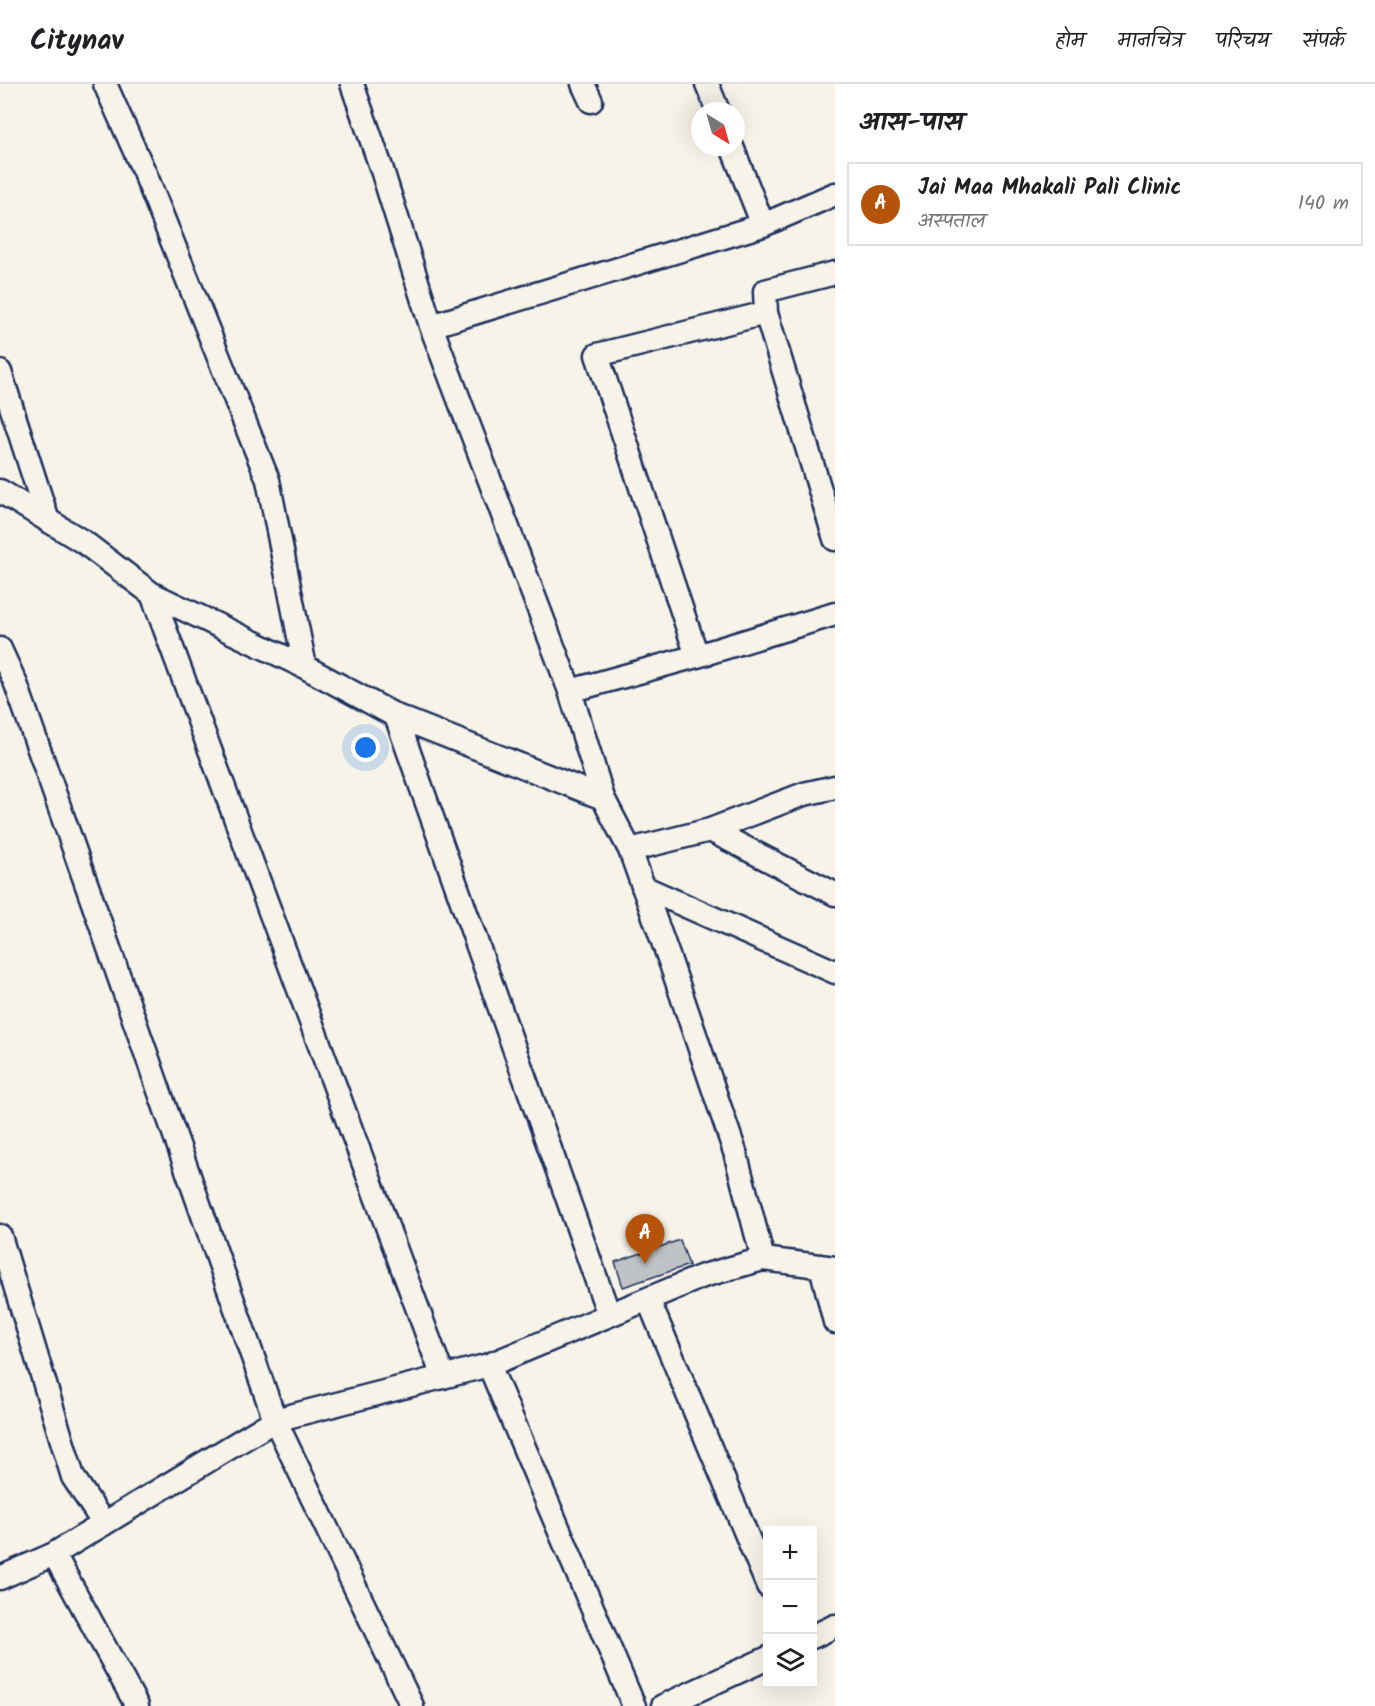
<!DOCTYPE html>
<html lang="hi">
<head>
<meta charset="utf-8">
<style>
  :root { --surface:#fff; --page:#f6f6f6; --text:#202124; --muted:#757577; --line:#e0e0e0; --accent:#b45309 }
  body { margin:0; font-family:Kalam,"Playpen Sans Deva",sans-serif; background:var(--page); color:var(--text) }
  .controls { position:absolute; right:18px; bottom:18px; display:grid; overflow:hidden; border-radius:0px; box-shadow:0 6px 24px #0002 }
  .controls button { width:54px; height:54px; display:grid; place-items:center; padding:0; border:0; border-bottom:2px solid var(--line); background:var(--surface); color:var(--text); font:30px sans-serif }
  .compass { position:absolute; left:691px; top:18px; width:54px; height:54px; border-radius:50%; background:var(--surface); box-shadow:0 6px 24px #0002; rotate:143deg }
  .you { position:absolute; left:366px; top:664px; width:21px; height:21px; margin:-15px; border:4px solid #fff; border-radius:50%; background:#1a73e8; box-shadow:0 0 0 9px #1a73e833 }
  .badge { display:grid; place-items:center; width:39px; height:39px; border-radius:50%; background:var(--accent); color:#fff; font-size:20px; font-weight:700 }
  .pin { position:absolute; translate:-50% -50px; filter:drop-shadow(0 2px 3px #0008) }
  .pin::after { content:''; position:absolute; top:32px; width:21px; height:18px; background:inherit; clip-path:polygon(0 0,100% 0,50% 100%) }
  .list { margin:0; padding:0; list-style:none }
  h2 { display:flex; justify-content:space-between; align-items:center; height:78px; margin:0; padding:0 24px; font-size:26px }
  h2 small { font-size:20px; font-weight:400; color:var(--muted) }
  .list li { display:grid; grid-template-columns:39px 1fr auto; gap:18px; align-items:center; box-sizing:border-box; height:84px; margin:0 12px 12px; padding:0 12px; border:2px solid var(--line); border-radius:0px }
  .list b { display:block; font-size:22px; white-space:nowrap }
  .list p { margin:0; font-size:20px; white-space:nowrap; color:var(--muted) }
  .list em { font-size:20px; font-style:normal; color:var(--muted) }
  .icon { flex:none; width:33px; height:33px; fill:none; stroke:currentColor; stroke-width:2; stroke-linecap:round; stroke-linejoin:round }
  .map { position:relative; flex:none; width:835px; height:1622px; overflow:hidden }
  header { display:flex; align-items:center; gap:36px; box-sizing:border-box; height:84px; padding:0 30px; background:var(--surface); border-bottom:2px solid var(--line) }
  header strong { font-size:28px }
  nav { display:flex; gap:33px; margin-inline-start:auto; font-size:21px }
  main { display:flex }
  aside { flex:1; background:var(--surface) }
  .map>svg:first-child { display:block }
  .building { fill:#c0c3c5; stroke:#1b2f5e; stroke-width:1.5 }
  .lines { fill:none; stroke-linecap:round; stroke-linejoin:round }
  .street-casing { stroke:#1b2f5e; stroke-width:27 }
  .street { stroke:#f7f3e8; stroke-width:22 }
</style>
</head>
<body>
<header>
<strong>Citynav</strong>
<nav><a>होम</a><a>मानचित्र</a><a>परिचय</a><a>संपर्क</a></nav>
</header>
<main>
<div class="map">
<svg width="835" height="1622" viewBox="0 0 835 1622">
  <rect width="100%" height="100%" fill="#f7f3e8"/>
  <filter id="ink" filterUnits="userSpaceOnUse"><feTurbulence type="fractalNoise" baseFrequency=".0167" numOctaves="2"/><feDisplacementMap in="SourceGraphic" scale="12" xChannelSelector="R" yChannelSelector="G"/><feConvolveMatrix kernelMatrix="1 2 1 2 8 2 1 2 1" color-interpolation-filters="sRGB"/></filter>
  <g filter="url(#ink)">
    <path class="building" d="M680 1156 689 1181 623 1203 615 1178Z"/>
    <g class="lines">
      <defs>
        <path id="street" d="M105 0 146 92 268 396 305 583
          M352 0 382 86 431 242 570 607 603 714 630 766 671 880 735 1068 763 1175
          M583 0 591 17
          M707 0 718 27
          M732 63 763 141
          M766 229 765 207 835 189
          M431 242 763 141 835 110
          M0 288 48 437
          M0 407 85 459 152 510 305 583 396 632 603 714
          M152 510 443 1293
          M0 565 16 600 275 1336 412 1622
          M697 572 597 271 766 229 835 455
          M570 607 697 572 835 530
          M396 632 609 1231
          M710 746 804 710 835 703
          M630 766 710 746 835 810
          M643 803 835 888
          M0 1152 73 1393 104 1440
          M821 1182 835 1238
          M648 1215 768 1502
          M489 1281 634 1622
          M54 1470 137 1622
          M0 1494 54 1470 275 1336 489 1281 703 1192 763 1175 835 1184
          M812 1553 835 1542
          M663 1622 768 1574"/>
      </defs>
      <use href="#street" class="street-casing"/>
      <use href="#street" class="street"/>
    </g>
  </g>
</svg>
<div class="controls">
<button>+</button>
<button>−</button>
<button><svg class="icon" aria-label="layers" viewBox="0 0 24 24"><path d="M12 4l9 5-9 5-9-5zM3 14l9 5 9-5"/></svg></button>
</div>
<svg class="compass" viewBox="-18 -18 36 36"><path d="M0-13l5 13h-10z" fill="#e53935"/><path d="M0 13l5-13h-10z" fill="#757577"/></svg>
<div class="you"></div>
<div class="pin badge" style="left:645px;top:1180px">A</div>
</div>
<aside>
<h2>आस-पास<small></small></h2>
<ul class="list">
<li><span class="badge">A</span><div><b>Jai Maa Mhakali Pali Clinic</b><p>अस्पताल</p></div><em>140 m</em></li>
</ul>
</aside>
</main>
</body>
</html>
